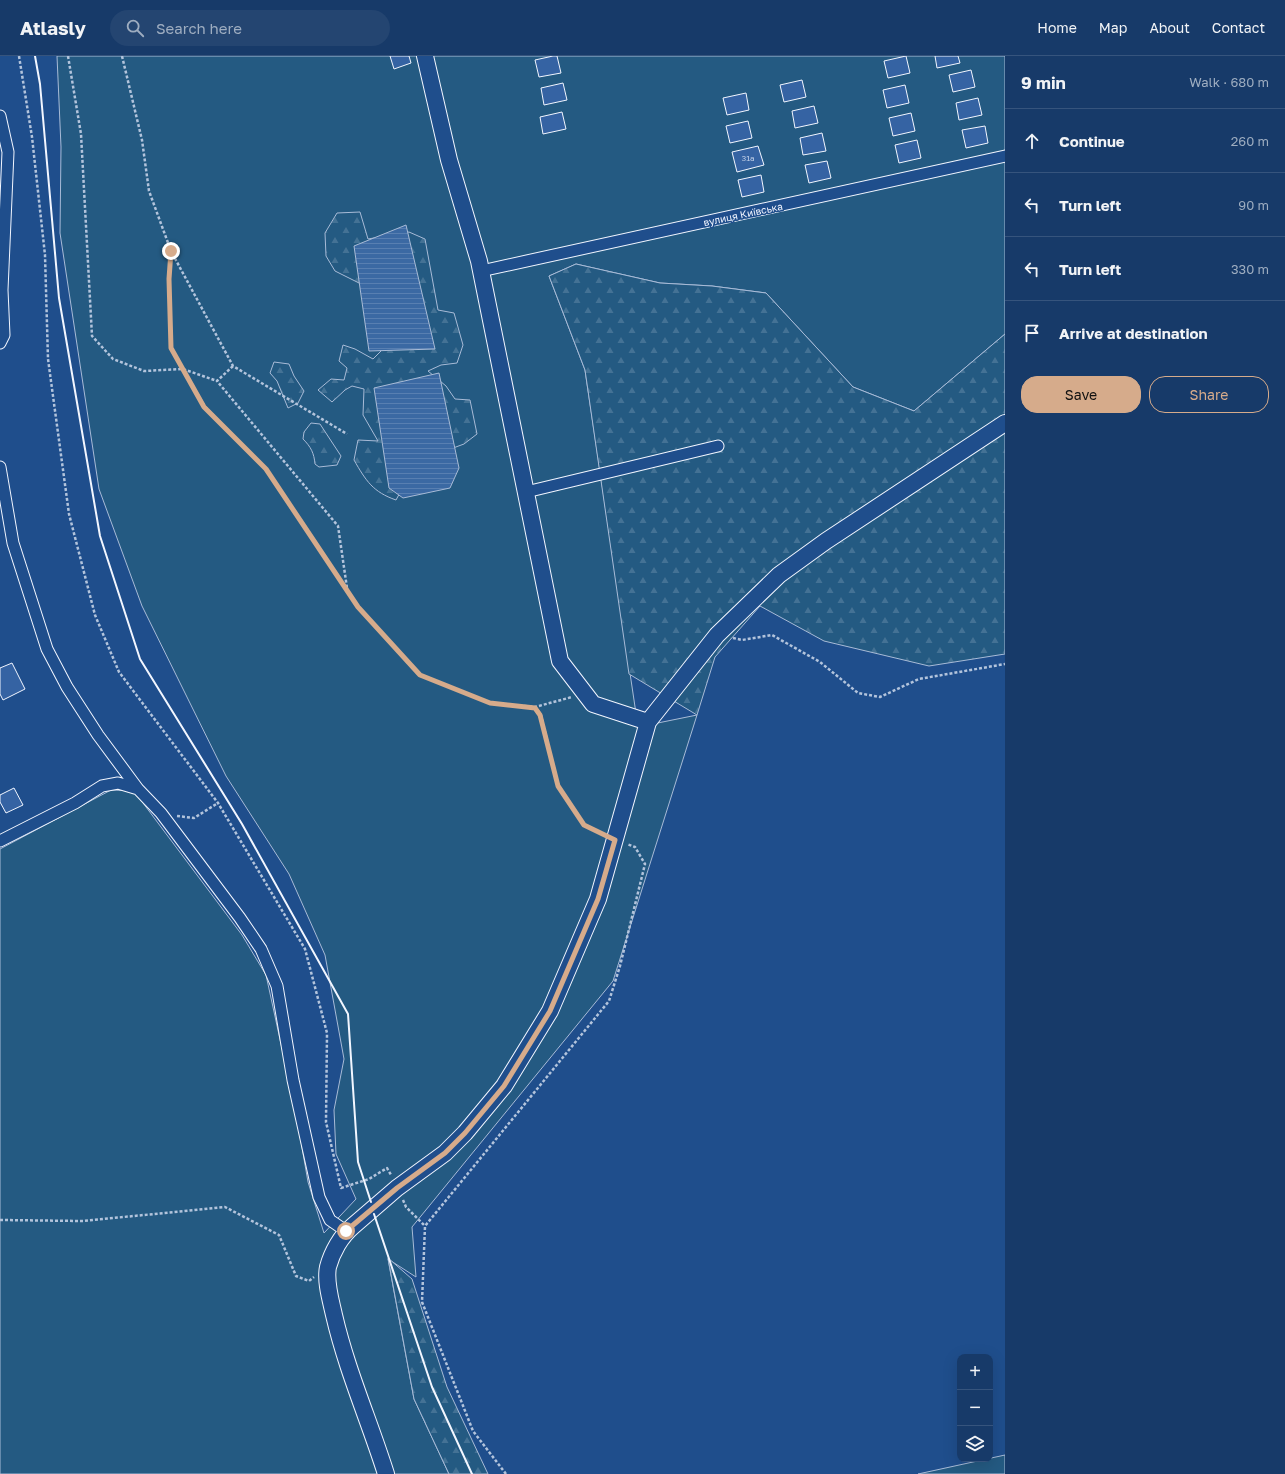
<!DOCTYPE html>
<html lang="en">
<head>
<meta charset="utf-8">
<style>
  :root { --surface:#173a69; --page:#244571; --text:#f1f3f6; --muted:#9eadc0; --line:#36547d; --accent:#d6ab8b }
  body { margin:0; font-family:"Golos Text",sans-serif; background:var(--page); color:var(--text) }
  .controls { position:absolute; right:12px; bottom:12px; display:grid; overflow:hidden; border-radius:8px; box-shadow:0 4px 16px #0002 }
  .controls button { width:36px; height:36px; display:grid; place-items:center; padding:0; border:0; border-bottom:1px solid var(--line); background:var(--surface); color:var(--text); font:20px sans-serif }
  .stop { position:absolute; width:12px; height:12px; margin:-9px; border:3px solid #d6ab8b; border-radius:50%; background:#fff }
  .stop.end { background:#d6ab8b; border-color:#fff; box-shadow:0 1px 4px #0008 }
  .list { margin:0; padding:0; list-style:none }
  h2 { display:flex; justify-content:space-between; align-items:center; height:52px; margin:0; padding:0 16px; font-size:17px }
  h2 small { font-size:13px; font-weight:400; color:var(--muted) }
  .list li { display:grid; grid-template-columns:26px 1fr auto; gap:12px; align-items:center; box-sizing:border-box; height:64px; padding:0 16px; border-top:1px solid var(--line) }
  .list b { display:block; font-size:15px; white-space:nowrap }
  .list em { font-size:13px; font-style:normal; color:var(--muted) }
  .actions { display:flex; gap:8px; padding:12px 16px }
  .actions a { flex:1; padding:9px 0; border:1px solid var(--accent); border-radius:16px; text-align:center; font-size:14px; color:var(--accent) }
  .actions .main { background:var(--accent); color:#111 }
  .icon { flex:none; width:22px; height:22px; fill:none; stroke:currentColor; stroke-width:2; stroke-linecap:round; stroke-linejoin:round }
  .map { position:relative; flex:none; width:1005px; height:1418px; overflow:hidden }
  header { display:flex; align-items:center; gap:24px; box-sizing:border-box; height:56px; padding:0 20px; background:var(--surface); border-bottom:1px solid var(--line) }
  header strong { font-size:19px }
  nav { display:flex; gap:22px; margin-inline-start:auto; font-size:14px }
  .search { width:280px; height:36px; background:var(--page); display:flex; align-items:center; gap:10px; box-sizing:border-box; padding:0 14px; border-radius:22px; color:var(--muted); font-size:15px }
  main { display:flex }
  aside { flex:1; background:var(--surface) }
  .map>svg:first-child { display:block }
  .green { fill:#245a82; stroke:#a8bbd7 }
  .forest { fill:url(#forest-firs); stroke:#a8bbd7 }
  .water { fill:url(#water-rules); stroke:#a8bbd7 }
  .building { fill:#3563a3; stroke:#f2f6ff }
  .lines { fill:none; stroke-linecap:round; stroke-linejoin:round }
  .street-casing { stroke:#f2f6ff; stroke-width:13 }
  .secondary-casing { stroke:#f2f6ff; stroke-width:18 }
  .path { stroke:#b3c4dc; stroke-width:2.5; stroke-dasharray:3 2; stroke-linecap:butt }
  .street { stroke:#1f4e8c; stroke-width:11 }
  .secondary { stroke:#1f4e8c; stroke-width:16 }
  .wall { stroke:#f2f6ff; stroke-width:2 }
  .route { stroke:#d6ab8b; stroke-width:5 }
  .labels { text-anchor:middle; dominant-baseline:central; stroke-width:3; stroke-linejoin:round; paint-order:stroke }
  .number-label { font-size:8px; fill:#c3d1e8 }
  .street-label { font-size:10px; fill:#f2f6ff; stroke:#1f4e8c }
</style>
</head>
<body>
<header>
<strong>Atlasly</strong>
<div class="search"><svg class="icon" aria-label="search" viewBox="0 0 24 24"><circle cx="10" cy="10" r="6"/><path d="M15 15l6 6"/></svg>Search here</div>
<nav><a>Home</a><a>Map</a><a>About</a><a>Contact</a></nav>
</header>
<main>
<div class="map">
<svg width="1005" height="1418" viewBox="0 0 1005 1418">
  <defs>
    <pattern id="forest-firs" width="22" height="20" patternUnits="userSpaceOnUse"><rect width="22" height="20" fill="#245a82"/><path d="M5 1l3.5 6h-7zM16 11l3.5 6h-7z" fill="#447295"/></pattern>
    <pattern id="water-rules" width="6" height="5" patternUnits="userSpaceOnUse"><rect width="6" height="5" fill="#3b69a3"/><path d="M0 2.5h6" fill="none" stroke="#587fb1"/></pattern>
  </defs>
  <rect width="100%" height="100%" fill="#1f4e8c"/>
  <path class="green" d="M57 0H1005V278L914 355 853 331 766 237 712 230 660 227 576 208 549 220 585 314 638 671 697 659 613 925 412 1171 416 1221 388 1203 414 1343 449 1418H0V793L111 734 134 735 242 879 266 919 296 1057 308 1126 324 1177 356 1143 336 1098 334 1054 344 1003 325 899 289 818 226 720 142 550 99 433 60 177 61 91Z
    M1005 1399V1418H918Z"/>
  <path class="forest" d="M360 156 368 183 409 176 425 183 438 254 454 257 463 289 457 307 441 309 428 315 446 330 455 343 470 344 477 378 464 388 445 395 408 422 396 444C373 436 366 425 354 404L358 384 378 385 363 359 364 333 352 330 345 334 332 346 318 334 331 323 344 324 347 312 339 305 343 289 355 293 373 303 381 295 373 234 335 215 326 200 325 177 337 157Z
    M576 208 660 227 712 230 766 237 853 331 914 355 1005 278V598L929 610 824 585 760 550 715 601 697 659 629 618 585 314 549 220Z
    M274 306 289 308 294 320 304 335 298 347 288 352 277 325 270 317Z
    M311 367 320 368 341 400 337 409 319 411 315 408C314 397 311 391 303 383L304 376Z
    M388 1202 412 1223 447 1331 488 1418H449L414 1343Z"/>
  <path class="water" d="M406 169 435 293 369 295 354 190Z
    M439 317 459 412 450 432 403 442 389 432 374 332Z"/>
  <path class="building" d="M390 0H409L411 7 394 13Z
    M553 0H557L561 17 539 21 535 4Z
    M906 0 910 17 888 22 884 5Z
    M935 0H958L960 7 937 12Z
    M971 14 975 31 953 36 949 19Z
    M802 24 806 41 784 46 780 29Z
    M563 27 567 44 544 49 541 32Z
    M905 29 909 47 887 52 883 34Z
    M746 37 749 54 727 59 723 42Z
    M978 42 982 59 959 64 956 47Z
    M814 50 818 67 795 72 792 55Z
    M562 56 566 73 543 78 540 61Z
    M911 57 915 75 893 80 889 62Z
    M748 65 752 82 730 87 726 70Z
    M985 70 988 87 966 92 962 74Z
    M822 77 826 95 803 99 800 82Z
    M917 84 921 102 899 107 895 89Z
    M758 90 764 109 737 116 732 96Z
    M827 105 831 122 809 127 805 109Z
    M761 119 764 136 742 141 738 124Z
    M12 607 25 633 3 644 0 638V612Z
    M14 732 23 749 6 757 0 746V739Z"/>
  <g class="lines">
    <defs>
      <path id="street" d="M0 60 8 96 2 234 4 279 0 287
        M481 215 1005 100
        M0 411 13 487 47 593 67 631 98 679 138 733 161 757 240 862 261 893 277 930 293 1024 319 1141 330 1164 346 1175
        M526 436 718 390
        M0 785 75 747 102 730 118 727 138 733"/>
      <path id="secondary" d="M425 0 449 104 479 205 560 605 593 648 648 666
        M386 1418C369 1364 347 1315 334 1259 331 1245 325 1226 328 1211 332 1196 341 1180 353 1170L397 1132 445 1097 465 1077 504 1030 550 955 598 843 648 666 717 579 779 519 826 485 1005 367"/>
    </defs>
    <use href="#street" class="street-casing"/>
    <use href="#secondary" class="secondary-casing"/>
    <path class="path" d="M19 0 32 81 45 199 48 303 69 458 95 559 119 616 218 747 305 893 327 977 326 1066 341 1132 369 1123 387 1112 391 1119
      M68 0 81 78 92 280 113 303 144 315 183 313 217 325
      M122 0 142 84 149 135 171 195 233 310 347 378
      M171 195 169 223 171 292 205 351 266 413 358 551 419 619 490 647 535 651 572 641
      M233 310 217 325 338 470 347 532
      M733 582 742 584 772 579 820 606 858 637 880 641 919 623 1005 608
      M535 651 541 659 558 730 584 769 602 778
      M177 760 194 762 218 747
      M403 1144 406 1151 425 1170
      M0 1164 83 1165 225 1151 279 1179 296 1220 309 1225 314 1221
      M506 1418 473 1375 422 1246 425 1170 609 945 620 910 645 808 635 791 627 788"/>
    <use href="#street" class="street"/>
    <use href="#secondary" class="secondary"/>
    <path class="wall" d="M35 0 40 28 59 242 100 480 140 603 242 768 348 958 358 1106 371 1146
      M374 1158 432 1331 472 1418"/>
  </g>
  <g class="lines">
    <path class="route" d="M171 195 169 223 171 292 204 351 266 413 358 551 420 619 490 647 535 652 540 659 558 730 584 769 615 784 598 843 550 955 504 1030 465 1077 445 1097 397 1132 346 1175"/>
  </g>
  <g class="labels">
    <g class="number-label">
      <text x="748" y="102">31а</text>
    </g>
    <g class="street-label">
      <text transform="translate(743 158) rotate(-12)">вулиця Київська</text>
    </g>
  </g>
</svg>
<div class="controls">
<button>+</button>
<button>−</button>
<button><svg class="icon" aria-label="layers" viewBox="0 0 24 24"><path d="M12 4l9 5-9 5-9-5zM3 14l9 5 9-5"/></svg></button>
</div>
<div class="stop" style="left:346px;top:1175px"></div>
<div class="stop end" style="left:171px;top:195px"></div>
</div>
<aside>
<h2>9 min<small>Walk · 680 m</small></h2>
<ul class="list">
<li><svg class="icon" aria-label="ahead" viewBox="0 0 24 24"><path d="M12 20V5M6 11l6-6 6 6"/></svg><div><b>Continue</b></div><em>260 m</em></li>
<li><svg class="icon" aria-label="left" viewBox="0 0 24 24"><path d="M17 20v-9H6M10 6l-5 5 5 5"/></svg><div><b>Turn left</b></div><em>90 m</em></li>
<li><svg class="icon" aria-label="left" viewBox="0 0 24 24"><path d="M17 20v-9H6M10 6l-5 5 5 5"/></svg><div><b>Turn left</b></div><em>330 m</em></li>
<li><svg class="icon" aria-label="arrive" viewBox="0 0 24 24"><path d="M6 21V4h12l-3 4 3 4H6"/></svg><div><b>Arrive at destination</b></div></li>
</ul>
<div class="actions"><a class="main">Save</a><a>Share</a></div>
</aside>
</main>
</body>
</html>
